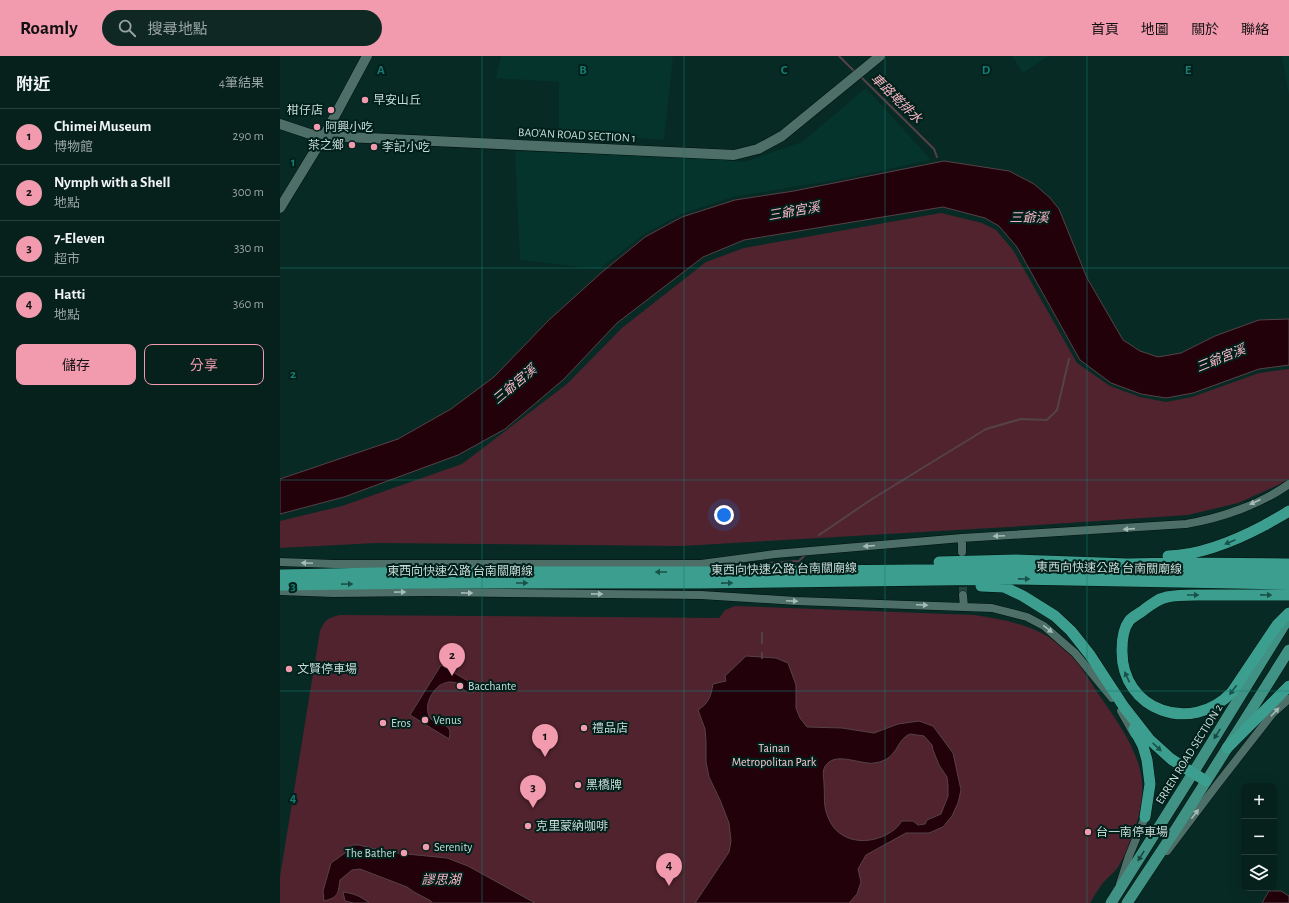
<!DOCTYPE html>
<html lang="zh-TW">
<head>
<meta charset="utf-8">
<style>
  :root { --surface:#06201b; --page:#0f2824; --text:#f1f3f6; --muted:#98a3a3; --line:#273e3a; --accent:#f29aae }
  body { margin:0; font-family:"Alegreya Sans","Noto Sans TC",sans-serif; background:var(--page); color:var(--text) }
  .controls { position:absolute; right:12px; bottom:12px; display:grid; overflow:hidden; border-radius:8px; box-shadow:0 4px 16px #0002 }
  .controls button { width:36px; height:36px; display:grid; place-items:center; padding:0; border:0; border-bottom:1px solid var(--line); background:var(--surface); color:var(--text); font:20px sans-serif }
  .you { position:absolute; left:444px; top:459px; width:14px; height:14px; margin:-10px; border:3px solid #fff; border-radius:50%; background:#1a73e8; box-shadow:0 0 0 6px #1a73e833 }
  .badge { display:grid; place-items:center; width:26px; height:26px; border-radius:50%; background:var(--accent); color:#111; font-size:13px; font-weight:700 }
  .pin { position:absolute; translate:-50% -33px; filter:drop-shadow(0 1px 2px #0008) }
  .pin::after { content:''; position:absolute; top:21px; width:14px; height:12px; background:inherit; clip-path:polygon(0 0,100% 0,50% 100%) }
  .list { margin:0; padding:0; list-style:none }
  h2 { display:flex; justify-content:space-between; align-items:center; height:52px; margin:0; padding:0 16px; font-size:17px }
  h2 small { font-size:13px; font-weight:400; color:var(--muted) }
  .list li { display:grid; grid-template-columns:26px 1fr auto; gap:12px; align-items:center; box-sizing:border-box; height:56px; padding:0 16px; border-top:1px solid var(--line) }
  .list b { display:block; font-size:15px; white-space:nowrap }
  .list p { margin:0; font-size:13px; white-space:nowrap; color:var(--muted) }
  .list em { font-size:13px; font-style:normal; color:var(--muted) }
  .actions { display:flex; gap:8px; padding:12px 16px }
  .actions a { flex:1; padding:9px 0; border:1px solid var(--accent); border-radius:8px; text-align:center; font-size:14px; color:var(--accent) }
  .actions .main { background:var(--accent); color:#111 }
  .icon { flex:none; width:22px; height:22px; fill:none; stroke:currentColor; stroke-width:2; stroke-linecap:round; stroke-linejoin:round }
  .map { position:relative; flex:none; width:1009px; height:847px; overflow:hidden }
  header { display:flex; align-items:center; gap:24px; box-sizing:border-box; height:56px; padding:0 20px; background:var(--accent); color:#111 }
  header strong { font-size:19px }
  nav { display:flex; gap:22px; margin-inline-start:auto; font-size:14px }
  .search { width:280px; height:36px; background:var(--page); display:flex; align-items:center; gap:10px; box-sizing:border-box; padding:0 14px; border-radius:22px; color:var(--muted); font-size:15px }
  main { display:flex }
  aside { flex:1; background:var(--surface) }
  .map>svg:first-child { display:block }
  .built { fill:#05342d }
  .green { fill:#51232f }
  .water { fill:#23010b; stroke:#554248; fill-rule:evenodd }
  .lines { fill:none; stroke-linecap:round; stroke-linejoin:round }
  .stream { stroke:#554248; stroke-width:2 }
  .minor-tunnel { stroke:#25453f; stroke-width:8; stroke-dasharray:8 4; stroke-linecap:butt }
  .minor-casing { stroke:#00110e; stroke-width:9 }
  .tertiary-casing { stroke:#00110e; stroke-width:11 }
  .primary-casing { stroke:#00110e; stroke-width:12 }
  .trunk-casing { stroke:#00110e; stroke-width:12 }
  .minor { stroke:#4e6f68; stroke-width:8 }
  .tertiary { stroke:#4e6f68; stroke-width:10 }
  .primary { stroke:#409284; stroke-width:11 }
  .trunk { stroke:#3c9e8e; stroke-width:11 }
  .oneway { fill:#a4bbb6 }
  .oneway2 { fill:#185249 }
  .oneway3 { fill:#164840 }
  .grid { fill:none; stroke:#187b73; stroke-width:1; stroke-opacity:0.55 }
  .poi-dot { fill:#f29aae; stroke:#00201b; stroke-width:1.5 }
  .labels { text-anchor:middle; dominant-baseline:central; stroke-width:4; stroke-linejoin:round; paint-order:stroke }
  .poi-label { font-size:12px; fill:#c9dbd7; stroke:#00201b; text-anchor:start }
  .street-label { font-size:12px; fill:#c9dbd7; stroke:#00201b }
  .park-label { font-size:12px; fill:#f9cbd4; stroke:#00201b }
  .water-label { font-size:13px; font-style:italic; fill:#fcb8c7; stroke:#00201b }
  .grid-label { font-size:13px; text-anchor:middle; font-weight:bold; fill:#187b73; stroke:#00201b; stroke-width:4; stroke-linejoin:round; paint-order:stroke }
</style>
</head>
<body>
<header>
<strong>Roamly</strong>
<div class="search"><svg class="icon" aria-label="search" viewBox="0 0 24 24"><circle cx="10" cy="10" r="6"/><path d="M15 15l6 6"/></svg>搜尋地點</div>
<nav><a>首頁</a><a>地圖</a><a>關於</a><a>聯絡</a></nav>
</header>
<main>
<aside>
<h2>附近<small>4筆結果</small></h2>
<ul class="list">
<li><span class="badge">1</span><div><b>Chimei Museum</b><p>博物館</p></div><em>290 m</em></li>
<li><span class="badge">2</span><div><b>Nymph with a Shell</b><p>地點</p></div><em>300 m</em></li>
<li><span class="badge">3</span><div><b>7-Eleven</b><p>超市</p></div><em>330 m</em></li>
<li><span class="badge">4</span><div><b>Hatti</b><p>地點</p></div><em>360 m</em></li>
</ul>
<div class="actions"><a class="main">儲存</a><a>分享</a></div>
</aside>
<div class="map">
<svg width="1009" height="847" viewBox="0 0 1009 847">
  <rect width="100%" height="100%" fill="#082a24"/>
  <path class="built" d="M221 0H393L384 84 279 76V26L216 22Z
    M732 0H768L743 17Z
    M1002 0H1009V39Z
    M586 32 651 104 555 124 453 141 401 158 364 178 319 213 240 204 235 95 438 103 464 106 522 86Z"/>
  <path class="green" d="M661 157 702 167 716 174 733 194 797 307 830 330 860 341 886 346 912 341 979 317 1009 313V424L958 447 908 459 729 471 401 490 96 487 0 492V465L62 450 182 408 287 328 342 272 426 206 464 192Z
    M455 550 694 559C720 563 744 567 767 580 773 584 781 590 786 595 799 606 808 622 817 636 837 665 866 702 862 740 860 762 850 792 838 811 834 817 828 821 823 827 818 833 814 840 810 847H0V821L40 575C45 564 47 562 60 559L439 562 445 554Z"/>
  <path class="water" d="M664 105 729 115 754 128 770 142 779 153 807 222 843 284 860 295 878 301 901 297 935 280 979 264 1009 263V309L979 313 913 337 886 342 861 338 831 327 800 304 737 191 719 170 705 162 663 151 464 184 423 201 337 267 284 323 225 373 178 399 64 441 0 458V423L118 383 171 353 214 321 269 264 321 217 365 181 402 161 455 144 514 135Z
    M466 600 496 602 508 607 516 629V652L520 662 527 671 562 672 594 677 618 668 639 665 653 670 673 697 681 734 678 747 672 760 663 771 649 777H626L586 799 578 813 581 826 577 838 569 847H415L449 796 451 785 449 767 440 744 429 721 426 706V685L425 673 418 654C429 647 431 640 433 628L446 625 445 620ZM630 678 644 680 652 689 653 694 659 709 667 721 668 730V740L661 758 647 764 645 768 638 769 633 765H622C619 769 616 773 611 776 590 790 558 788 548 761 543 750 545 740 544 728 544 721 541 714 547 708 557 696 582 709 594 707 619 704 615 684 630 678Z
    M161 609 200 632C189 642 185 635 177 627 170 625 165 626 159 630 150 637 143 653 151 663 158 671 174 665 169 683L130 659Z
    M72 789H79L107 796 167 802 188 810 255 847H152L151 845 134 836 127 831 80 813 72 814 60 824C58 839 58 841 44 845L43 835 51 807 65 797Z
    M989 835H1001L1009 840V847H982Z
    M63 836C72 837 81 840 89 847H74L65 845Z"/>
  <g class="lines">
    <path class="stream" d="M559 0 575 16
      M580 20 654 93 657 101
      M539 479 592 443 706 373 741 363 767 364 777 354 789 303
      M488 507 519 505 524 500
      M482 577V587
      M482 602V597"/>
    <path class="minor-tunnel" d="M683 519V539"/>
    <defs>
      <path id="minor" d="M682 482V496
        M0 506 54 508H421L495 498 682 482 906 468C940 462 980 449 1009 428
        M0 535 53 537 148 536 421 539 516 545 712 552 747 561 764 570 795 597 832 642
        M683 539 684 551
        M841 655 854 678
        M887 795 936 730 993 657 1009 643
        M840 828 849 800 865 761V756"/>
      <path id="tertiary" d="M0 68 30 78 44 80 454 99 478 93 502 80 600 0
        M0 152 44 80 87 0"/>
      <path id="primary" d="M831 847 913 717 1009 561
        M847 847 896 773 1009 594"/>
      <path id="trunk" d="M888 500C922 499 955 485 985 469 993 464 1002 460 1009 455
        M659 506 736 504 848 508 895 507 1009 508
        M0 519 146 516H420L737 513 1009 518
        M0 529 147 527H420L735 523 1009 528
        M701 530 724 531 743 540 775 560 791 575 810 599 844 651 869 683 891 703 926 725
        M1009 539C983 539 956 539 930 539 916 539 901 538 887 541 877 543 869 550 861 556 857 559 852 561 849 565 843 573 842 584 842 594 841 655 912 679 952 636L997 569 1009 557
        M854 673 863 690 867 704 870 728 865 761
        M947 692 1009 630"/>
    </defs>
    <use href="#minor" class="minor-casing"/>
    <use href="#tertiary" class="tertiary-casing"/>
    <use href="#primary" class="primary-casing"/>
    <use href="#trunk" class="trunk-casing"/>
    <use href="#minor" class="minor"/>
    <use href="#tertiary" class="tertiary"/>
    <use href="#primary" class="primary"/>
    <use href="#trunk" class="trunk"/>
  </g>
  <defs><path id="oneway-solid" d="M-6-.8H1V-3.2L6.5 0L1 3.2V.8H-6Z"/></defs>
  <g class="oneway">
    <use href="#oneway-solid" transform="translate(975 446) rotate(156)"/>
    <use href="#oneway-solid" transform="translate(849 473) rotate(176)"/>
    <use href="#oneway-solid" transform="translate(719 480) rotate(177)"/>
    <use href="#oneway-solid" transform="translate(589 490) rotate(175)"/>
    <use href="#oneway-solid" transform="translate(27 507) rotate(-178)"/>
    <use href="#oneway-solid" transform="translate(120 536) rotate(-1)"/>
    <use href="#oneway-solid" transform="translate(187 537) rotate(1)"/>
    <use href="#oneway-solid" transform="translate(317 538) rotate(1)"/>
    <use href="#oneway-solid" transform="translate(512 545) rotate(2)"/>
    <use href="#oneway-solid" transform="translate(642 549) rotate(3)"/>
    <use href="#oneway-solid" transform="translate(768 573) rotate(37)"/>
    <use href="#oneway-solid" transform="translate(995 656) rotate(-46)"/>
    <use href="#oneway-solid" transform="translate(915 758) rotate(-53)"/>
  </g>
  <g class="oneway2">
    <use href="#oneway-solid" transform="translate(950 486) rotate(157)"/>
    <use href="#oneway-solid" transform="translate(381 516) rotate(-180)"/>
    <use href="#oneway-solid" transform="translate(744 523) rotate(1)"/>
    <use href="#oneway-solid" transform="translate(242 527)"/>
    <use href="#oneway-solid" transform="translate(447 527) rotate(-1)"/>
    <use href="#oneway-solid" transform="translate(67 528) rotate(-1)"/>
    <use href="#oneway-solid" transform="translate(913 539)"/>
    <use href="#oneway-solid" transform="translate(986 539) rotate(1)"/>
    <use href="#oneway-solid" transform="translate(847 621) rotate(-115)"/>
    <use href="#oneway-solid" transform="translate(953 634) rotate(127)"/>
    <use href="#oneway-solid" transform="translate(877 691) rotate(43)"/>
  </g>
  <g class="oneway3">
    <use href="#oneway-solid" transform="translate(937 678) rotate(122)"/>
    <use href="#oneway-solid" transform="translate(861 800) rotate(122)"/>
  </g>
  <path class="grid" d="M202 0V847M404 0V847M605 0V847M807 0V847M0 212H1009M0 424H1009M0 635H1009"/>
  <g class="poi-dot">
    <circle cx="85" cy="44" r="4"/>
    <circle cx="51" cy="54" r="4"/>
    <circle cx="37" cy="71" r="4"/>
    <circle cx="72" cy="89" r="4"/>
    <circle cx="94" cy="91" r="4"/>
    <circle cx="9" cy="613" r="4"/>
    <circle cx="180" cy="630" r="4"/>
    <circle cx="145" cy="664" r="4"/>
    <circle cx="103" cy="667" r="4"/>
    <circle cx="304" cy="672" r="4"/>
    <circle cx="298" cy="729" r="4"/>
    <circle cx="248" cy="770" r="4"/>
    <circle cx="808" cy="776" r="4"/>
    <circle cx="146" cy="791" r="4"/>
    <circle cx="124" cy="797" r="4"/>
  </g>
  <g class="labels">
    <g class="poi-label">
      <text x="93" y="44">早安山丘</text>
      <text x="43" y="54" text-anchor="end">柑仔店</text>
      <text x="45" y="71">阿興小吃</text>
      <text x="64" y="89" text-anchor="end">茶之鄉</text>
      <text x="102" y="91">李記小吃</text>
      <text x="17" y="613">文賢停車場</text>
      <text x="188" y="630">Bacchante</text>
      <text x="153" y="664">Venus</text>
      <text x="111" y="667">Eros</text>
      <text x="312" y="672">禮品店</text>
      <text x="306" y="729">黑橋牌</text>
      <text x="256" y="770">克里蒙納咖啡</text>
      <text x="816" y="776">台一南停車場</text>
      <text x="154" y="791">Serenity</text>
      <text x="116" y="797" text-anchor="end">The Bather</text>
    </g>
    <g class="street-label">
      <text transform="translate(297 79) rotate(3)">BAO’AN ROAD SECTION 1</text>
      <text transform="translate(829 512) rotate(1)">東西向快速公路 台南關廟線</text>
      <text transform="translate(504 513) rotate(-1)">東西向快速公路 台南關廟線</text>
      <text x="180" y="515">東西向快速公路 台南關廟線</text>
      <text transform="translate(909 698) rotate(-58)">ERREN ROAD SECTION 2</text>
    </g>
    <g class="park-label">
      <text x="494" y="692">Tainan<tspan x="494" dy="14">Metropolitan Park</tspan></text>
    </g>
    <g class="water-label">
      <text transform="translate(616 43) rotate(44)">車路墘排水</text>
      <text transform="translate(514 156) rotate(-10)">三爺宮溪</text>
      <text x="749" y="162">三爺溪</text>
      <text transform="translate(941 303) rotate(-22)">三爺宮溪</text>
      <text transform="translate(235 329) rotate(-40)">三爺宮溪</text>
      <text x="161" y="824">謬思湖</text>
    </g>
  </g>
  <g class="grid-label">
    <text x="101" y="18">A</text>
    <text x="303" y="18">B</text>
    <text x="504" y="18">C</text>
    <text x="706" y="18">D</text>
    <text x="908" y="18">E</text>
    <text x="13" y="110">1</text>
    <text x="13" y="322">2</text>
    <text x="13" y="534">3</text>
    <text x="13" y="746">4</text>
  </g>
</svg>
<div class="controls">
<button>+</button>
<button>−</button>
<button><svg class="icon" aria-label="layers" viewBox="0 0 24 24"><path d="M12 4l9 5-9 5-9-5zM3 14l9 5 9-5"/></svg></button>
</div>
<div class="you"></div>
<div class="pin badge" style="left:265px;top:701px">1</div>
<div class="pin badge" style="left:172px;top:620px">2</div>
<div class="pin badge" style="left:253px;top:752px">3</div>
<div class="pin badge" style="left:389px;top:830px">4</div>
</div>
</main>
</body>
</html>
